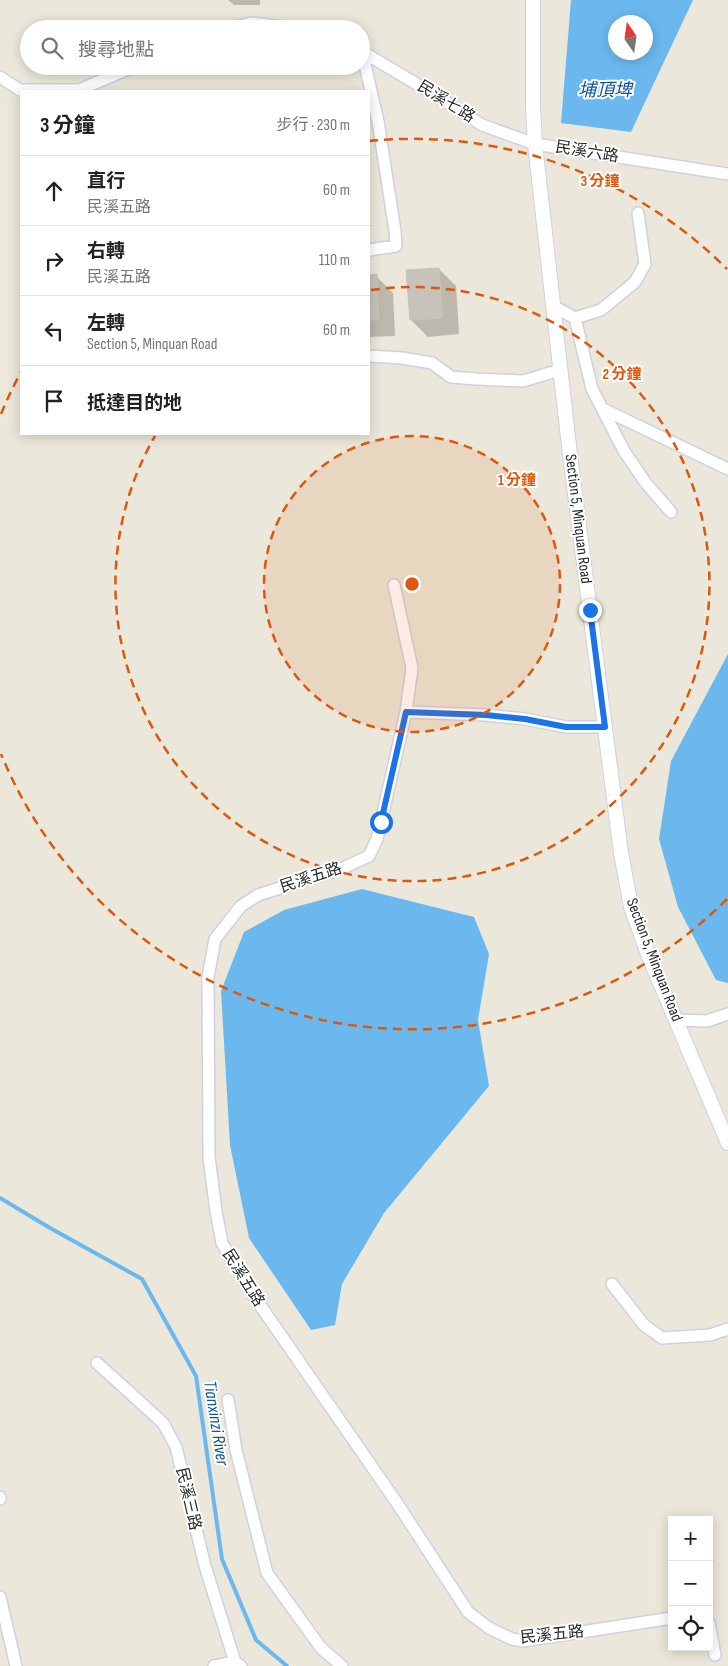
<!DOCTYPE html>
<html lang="zh-TW">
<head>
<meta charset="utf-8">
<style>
  :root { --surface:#fff; --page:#f6f6f6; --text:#222; --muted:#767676; --line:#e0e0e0 }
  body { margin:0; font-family:"Sofia Sans Condensed","Noto Sans TC",sans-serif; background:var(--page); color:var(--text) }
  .controls { position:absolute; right:15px; bottom:15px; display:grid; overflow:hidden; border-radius:0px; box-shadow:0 2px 12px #0003 }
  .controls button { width:45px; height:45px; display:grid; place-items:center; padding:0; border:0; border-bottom:1px solid var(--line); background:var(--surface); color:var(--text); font:25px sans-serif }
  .compass { position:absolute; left:608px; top:15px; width:45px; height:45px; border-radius:50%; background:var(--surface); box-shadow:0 2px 12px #0003; rotate:347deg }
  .stop { position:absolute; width:15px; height:15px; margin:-11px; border:4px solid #1a73e8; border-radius:50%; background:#fff }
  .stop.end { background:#1a73e8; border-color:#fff; box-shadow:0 1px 5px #0008 }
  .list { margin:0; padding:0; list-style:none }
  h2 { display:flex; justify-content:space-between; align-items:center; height:65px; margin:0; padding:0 20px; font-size:21px }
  h2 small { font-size:16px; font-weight:400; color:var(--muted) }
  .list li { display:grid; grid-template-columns:32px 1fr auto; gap:15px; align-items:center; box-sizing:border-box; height:70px; padding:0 20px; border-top:1px solid var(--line) }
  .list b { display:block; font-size:19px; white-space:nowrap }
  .list p { margin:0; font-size:16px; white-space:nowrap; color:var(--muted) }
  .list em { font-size:16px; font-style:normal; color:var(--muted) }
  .icon { flex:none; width:28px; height:28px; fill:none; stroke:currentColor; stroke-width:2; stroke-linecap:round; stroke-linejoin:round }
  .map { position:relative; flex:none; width:728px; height:1666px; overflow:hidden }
  .search { position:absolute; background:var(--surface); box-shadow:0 2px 12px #0003; left:20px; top:20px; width:350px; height:55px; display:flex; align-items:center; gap:12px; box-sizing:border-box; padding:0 18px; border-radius:28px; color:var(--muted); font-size:19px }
  .panel { position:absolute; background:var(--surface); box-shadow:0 2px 12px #0003; left:20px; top:90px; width:350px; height:345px; border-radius:0px }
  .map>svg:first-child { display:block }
  .water { fill:#6bb8ef; fill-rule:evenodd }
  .shadow { fill:#0003 }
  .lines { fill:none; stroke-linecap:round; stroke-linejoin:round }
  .stream { stroke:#6bb8ef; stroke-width:4 }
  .building { fill:#c7c3ba; stroke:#c7c3b4 }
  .minor-casing { stroke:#cfd0e2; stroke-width:14 }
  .tertiary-casing { stroke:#cfd0e2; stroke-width:16 }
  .minor { stroke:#fff; stroke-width:11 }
  .tertiary { stroke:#fff; stroke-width:14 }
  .route { stroke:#1a73e8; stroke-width:6 }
  .ring { fill:none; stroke:#de570d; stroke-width:2.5; stroke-dasharray:9 6 }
  .labels { text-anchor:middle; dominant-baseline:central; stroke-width:4; stroke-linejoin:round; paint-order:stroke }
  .street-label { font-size:16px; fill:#292929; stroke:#fff }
  .water-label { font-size:18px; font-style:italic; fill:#0c549a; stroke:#fff }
  .centre { fill:#de570d; stroke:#fff; stroke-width:2.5 }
  .ring-label { font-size:15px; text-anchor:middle; font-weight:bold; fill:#de570d; stroke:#fff; stroke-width:4; stroke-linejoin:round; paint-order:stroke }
</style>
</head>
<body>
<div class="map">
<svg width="728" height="1666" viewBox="0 0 728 1666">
  <rect width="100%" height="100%" fill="#ebe7da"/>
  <path class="water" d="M571 0H693L631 132 561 123ZM616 22H646V52H616Z
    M728 654V983L716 980 678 907 659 839 671 761Z
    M362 889 474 917 489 954 478 1020 489 1086 384 1213 342 1284 335 1325 311 1330 249 1238 230 1145 221 991 244 932 284 910Z"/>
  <path class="shadow" d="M228 0H260V5H234Z
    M439 269 456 286 459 334 428 337 411 320Z
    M369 276H376L393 293 395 336 369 337Z"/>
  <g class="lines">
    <path class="stream" d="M0 1198 50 1228 142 1279 196 1376 222 1559 256 1640 287 1666"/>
  </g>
  <path class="building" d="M439 268 443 318 410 320 406 270Z
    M377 274 379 320H369V275Z"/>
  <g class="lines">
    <defs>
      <path id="minor" d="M230 29 251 23 301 29
        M361 51 442 99 482 125 535 144 728 174
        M362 52 378 121 395 231 396 246 369 250
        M0 77 20 90H79L135 66
        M553 306 575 318 601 310 635 282 645 264 638 213
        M575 318 592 389 624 451 645 482 671 512
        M369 356 402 358 432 363 451 377 476 379 523 381 560 370
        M603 409 728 469
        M394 585 412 668 406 712 486 715 525 719 566 727H605
        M406 712 377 839 369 856 343 868 258 895 241 906 215 939 208 977 209 1157 216 1211 222 1243 255 1298 397 1503 468 1612 489 1628 512 1639 523 1641 672 1618
        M676 1020 707 1021 728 1014
        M612 1284 644 1325 662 1338 710 1335 728 1329
        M97 1363 163 1423 176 1447 205 1566 235 1662 241 1666
        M228 1400 236 1450 267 1573 321 1648 342 1666
        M0 1499V1497
        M0 1597 16 1666
        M709 1623 715 1655
        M214 1666 235 1662"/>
      <path id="tertiary" d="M533 0V107L535 144 570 455 621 853 631 907 649 957 728 1143"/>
    </defs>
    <use href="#minor" class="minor-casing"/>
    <use href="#tertiary" class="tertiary-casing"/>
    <use href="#minor" class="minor"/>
    <use href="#tertiary" class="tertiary"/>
  </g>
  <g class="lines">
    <path class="route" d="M381 822 406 712 486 715 525 719 566 727H605L590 610"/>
  </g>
  <circle cx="412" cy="584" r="148" fill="#de570d" fill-opacity=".12"/>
  <g class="ring">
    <circle cx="412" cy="584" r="148"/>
    <path d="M371 290A297 297 0 1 1 155 436"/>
    <path d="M727 899A445 445 0 0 1 1 754M1 414A445 445 0 0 1 21 372M369 141A445 445 0 0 1 727 269"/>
  </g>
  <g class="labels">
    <g class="street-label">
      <text transform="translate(446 102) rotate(32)">民溪七路</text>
      <text transform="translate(587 152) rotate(9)">民溪六路</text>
      <text transform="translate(578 519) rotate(83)">Section 5, Minquan Road</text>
      <text transform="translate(311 878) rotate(-18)">民溪五路</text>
      <text transform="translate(654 960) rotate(69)">Section 5, Minquan Road</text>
      <text transform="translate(243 1278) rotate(58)">民溪五路</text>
      <text transform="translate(188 1499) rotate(77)">民溪三路</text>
      <text transform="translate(552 1635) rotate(-6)">民溪五路</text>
    </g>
    <g class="water-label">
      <text x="605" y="90">埔頂埤</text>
      <text transform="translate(216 1423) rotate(81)">Tianxinzi River</text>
    </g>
  </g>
  <circle cx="412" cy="584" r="8" class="centre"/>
  <g class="ring-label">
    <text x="600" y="186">3 分鐘</text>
    <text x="622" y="379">2 分鐘</text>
    <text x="517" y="485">1 分鐘</text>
  </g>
</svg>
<div class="controls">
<button>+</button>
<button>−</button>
<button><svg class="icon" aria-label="locate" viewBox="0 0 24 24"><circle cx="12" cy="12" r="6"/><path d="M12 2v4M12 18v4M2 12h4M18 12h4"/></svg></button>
</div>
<svg class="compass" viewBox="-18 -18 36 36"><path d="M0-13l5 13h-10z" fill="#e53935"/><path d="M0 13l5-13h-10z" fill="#767676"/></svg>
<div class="stop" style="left:381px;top:822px"></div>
<div class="stop end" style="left:590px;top:610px"></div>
<div class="search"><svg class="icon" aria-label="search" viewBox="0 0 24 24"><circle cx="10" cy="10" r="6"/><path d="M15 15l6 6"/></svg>搜尋地點</div>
<section class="panel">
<h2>3 分鐘<small>步行 · 230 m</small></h2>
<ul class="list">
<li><svg class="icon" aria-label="ahead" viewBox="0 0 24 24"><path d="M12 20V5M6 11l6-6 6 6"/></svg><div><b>直行</b><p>民溪五路</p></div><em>60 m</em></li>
<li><svg class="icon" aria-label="right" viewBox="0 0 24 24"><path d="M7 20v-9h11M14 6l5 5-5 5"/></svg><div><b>右轉</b><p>民溪五路</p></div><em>110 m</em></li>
<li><svg class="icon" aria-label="left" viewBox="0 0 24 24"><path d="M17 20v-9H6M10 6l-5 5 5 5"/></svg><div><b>左轉</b><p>Section 5, Minquan Road</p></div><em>60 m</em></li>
<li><svg class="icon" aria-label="arrive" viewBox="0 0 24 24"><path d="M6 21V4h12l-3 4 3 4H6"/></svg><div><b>抵達目的地</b></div></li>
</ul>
</section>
</div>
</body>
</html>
